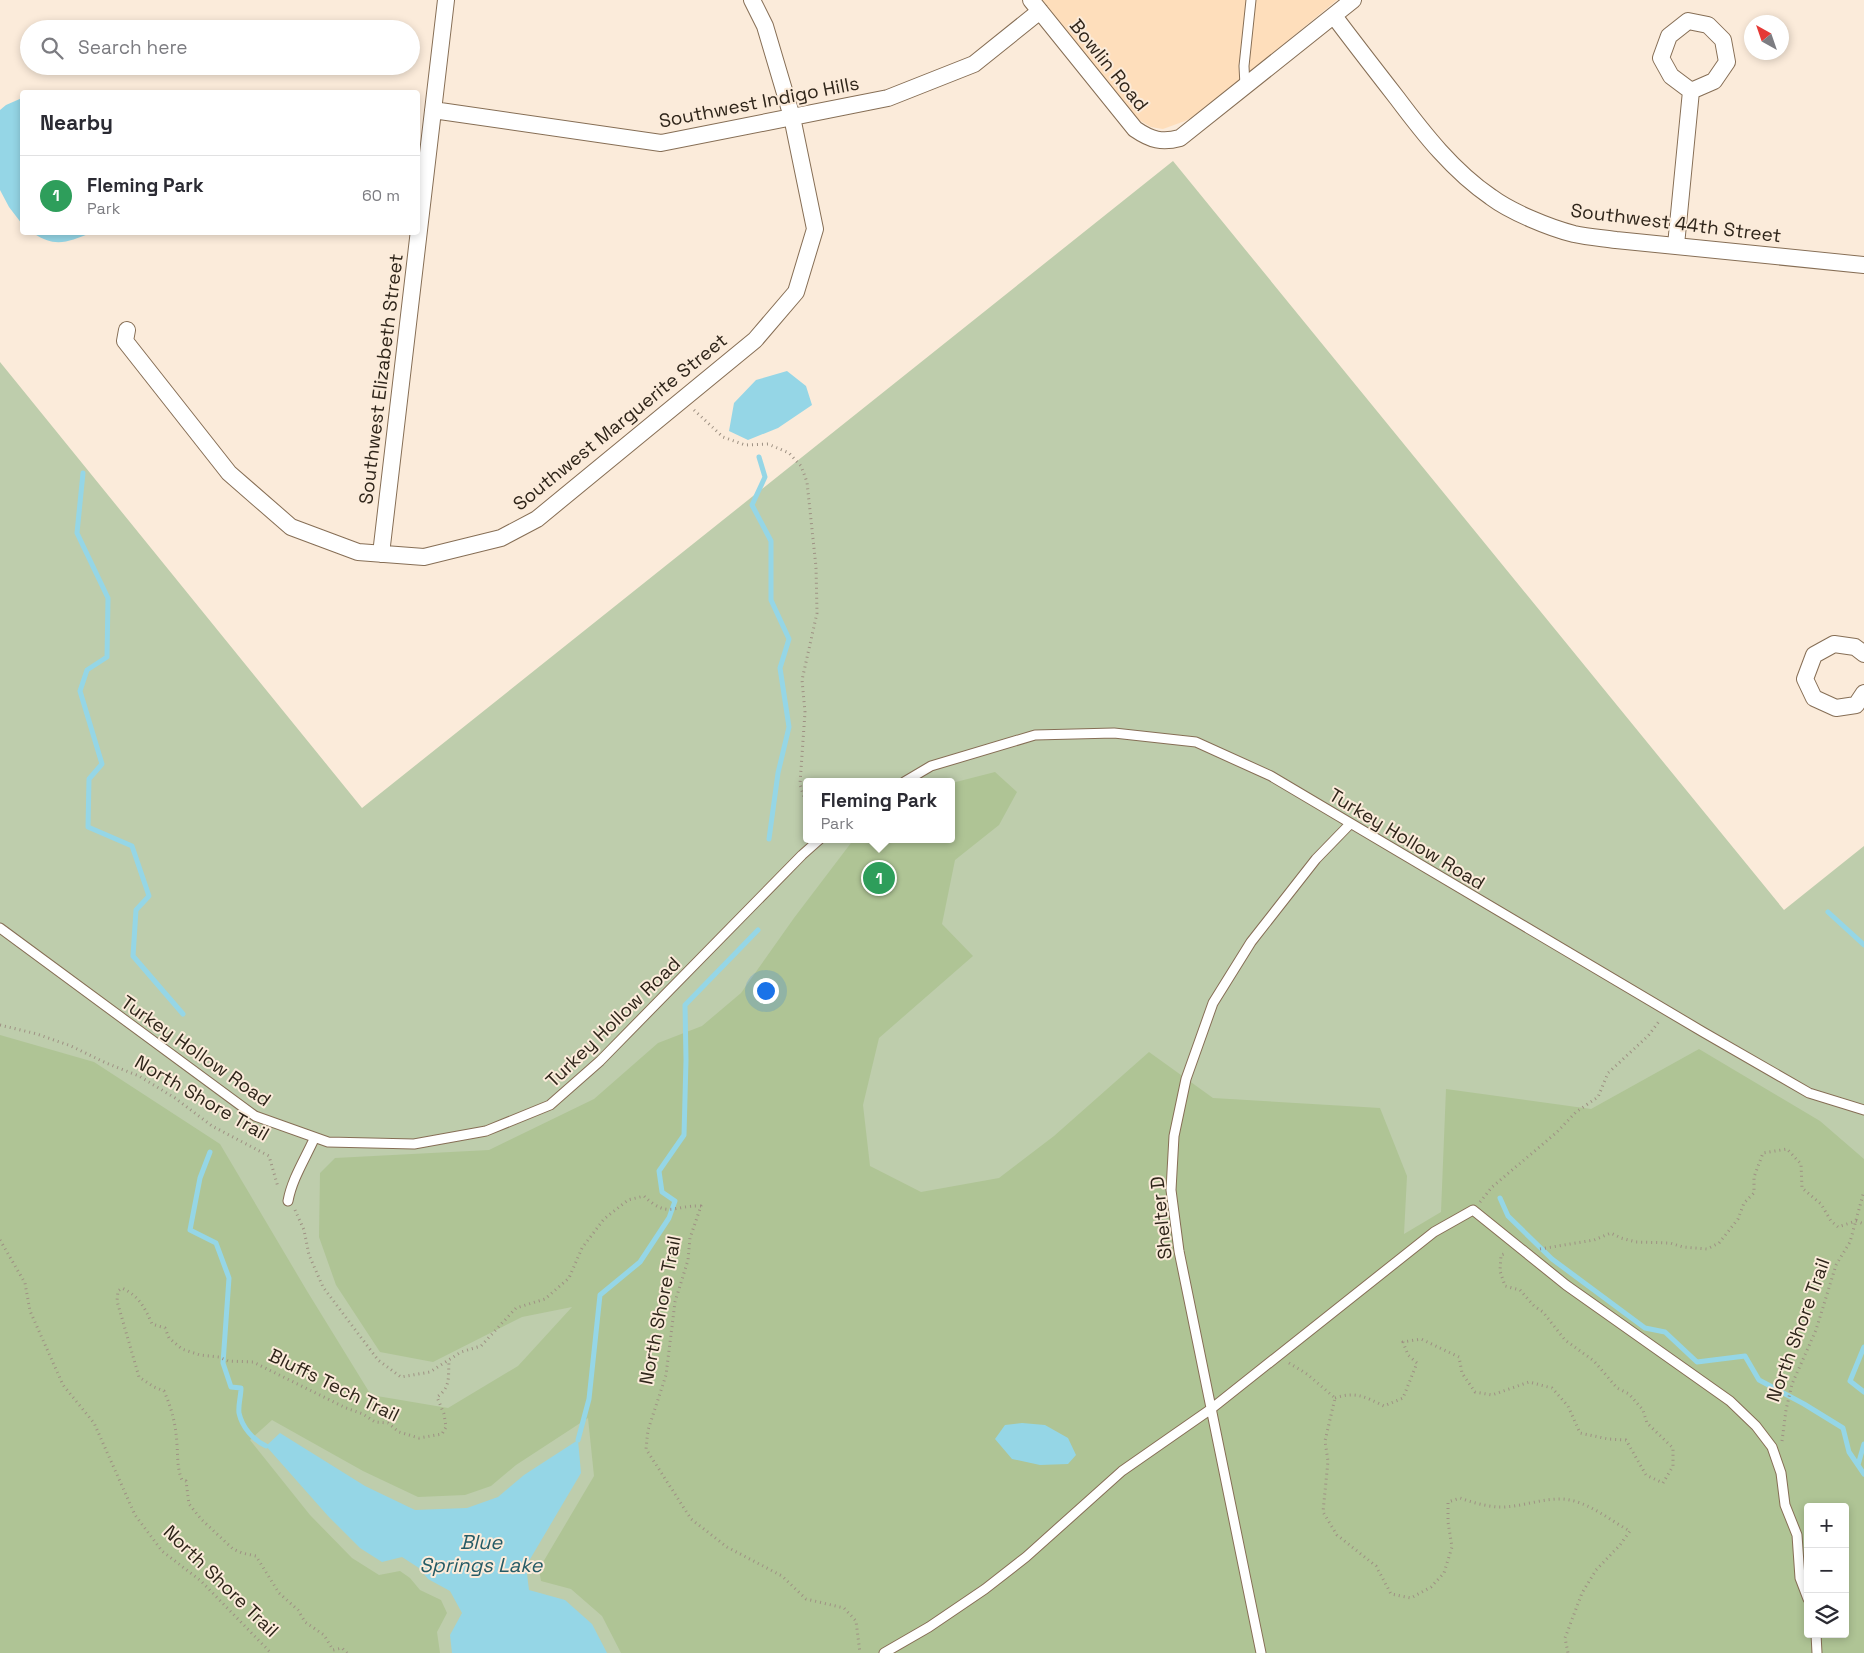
<!DOCTYPE html>
<html lang="en">
<head>
<meta charset="utf-8">
<style>
  :root { --surface:#fff; --page:#f2f2f3; --text:#2b2b33; --muted:#7c7c81; --line:#e1e1e2; --accent:#111827 }
  body { margin:0; font-family:"Space Grotesk",sans-serif; background:var(--page); color:var(--text) }
  .controls { position:absolute; right:15px; bottom:15px; display:grid; overflow:hidden; border-radius:5px; box-shadow:0 2px 8px #0003 }
  .controls button { width:45px; height:45px; display:grid; place-items:center; padding:0; border:0; border-bottom:1px solid var(--line); background:var(--surface); color:var(--text); font:25px sans-serif }
  .compass { position:absolute; left:1744px; top:15px; width:45px; height:45px; border-radius:50%; background:var(--surface); box-shadow:0 2px 8px #0003; rotate:320deg }
  .you { position:absolute; left:765px; top:990px; width:18px; height:18px; margin:-12px; border:4px solid #fff; border-radius:50%; background:#1a73e8; box-shadow:0 0 0 8px #1a73e833 }
  .badge { display:grid; place-items:center; width:32px; height:32px; border-radius:50%; background:var(--accent); color:#fff; font-size:16px; font-weight:700 }
  .pin { position:absolute; translate:-50% -50%; border:2px solid #fff; box-shadow:0 1px 5px #0006 }
  .popup { position:absolute; left:803px; top:778px; width:152px; height:65px; box-sizing:border-box; display:grid; place-content:center; border-radius:5px; background:var(--surface); filter:drop-shadow(0 1px 4px #0005); font-size:16px; white-space:nowrap; color:var(--muted) }
  .popup b { font-size:19px; color:var(--text) }
  .popup::after { content:''; position:absolute; left:50%; top:100%; margin-left:-10px; border:10px solid transparent; border-top-color:var(--surface) }
  .list { margin:0; padding:0; list-style:none }
  h2 { display:flex; justify-content:space-between; align-items:center; height:65px; margin:0; padding:0 20px; font-size:21px }
  h2 small { font-size:16px; font-weight:400; color:var(--muted) }
  .list li { display:grid; grid-template-columns:32px 1fr auto; gap:15px; align-items:center; box-sizing:border-box; height:80px; padding:0 20px; border-top:1px solid var(--line) }
  .list b { display:block; font-size:19px; white-space:nowrap }
  .list p { margin:0; font-size:16px; white-space:nowrap; color:var(--muted) }
  .list em { font-size:16px; font-style:normal; color:var(--muted) }
  .icon { flex:none; width:28px; height:28px; fill:none; stroke:currentColor; stroke-width:2; stroke-linecap:round; stroke-linejoin:round }
  .map { position:relative; flex:none; width:1864px; height:1653px; overflow:hidden }
  .search { position:absolute; background:var(--surface); box-shadow:0 2px 8px #0003; left:20px; top:20px; width:400px; height:55px; display:flex; align-items:center; gap:12px; box-sizing:border-box; padding:0 18px; border-radius:28px; color:var(--muted); font-size:19px }
  .panel { position:absolute; background:var(--surface); box-shadow:0 2px 8px #0003; left:20px; top:90px; width:400px; height:145px; border-radius:5px }
  .map>svg:first-child { display:block }
  .built { fill:#fedebb }
  .green { fill:#becdac; fill-rule:evenodd }
  .forest { fill:#afc495; fill-rule:evenodd }
  .water { fill:#95d6e6 }
  .lines { fill:none; stroke-linecap:round; stroke-linejoin:round }
  .stream { stroke:#95d6e6; stroke-width:5 }
  .service-casing { stroke:#866e55; stroke-width:11 }
  .minor-casing { stroke:#866e55; stroke-width:18 }
  .path { stroke:#9e9183; stroke-width:3; stroke-dasharray:1 4; stroke-linecap:butt }
  .service { stroke:#fff; stroke-width:9 }
  .minor { stroke:#fff; stroke-width:16 }
  .labels { text-anchor:middle; dominant-baseline:central; stroke-width:4; stroke-linejoin:round; paint-order:stroke }
  .street-label { font-size:19px; fill:#2f251a; stroke:#fbebda }
  .water-label { font-size:20px; font-style:italic; fill:#255b66; stroke:#fbebda }
</style>
</head>
<body>
<div class="map">
<svg width="1864" height="1653" viewBox="0 0 1864 1653">
  <rect width="100%" height="100%" fill="#fbebda"/>
  <path class="built" d="M1041 0H1337L1200 113 1185 121 1163 129 1151 127 1139 120Z"/>
  <path class="green" d="M1173 161 1784 910 1864 846V1653H0V362L362 808ZM806 782H952V839H806ZM1808 1507H1845V1634H1808Z"/>
  <path class="forest" d="M995 772 1017 792 999 825 955 860 942 924 973 956 879 1038 863 1105 870 1166 921 1192 999 1178 1054 1136 1149 1052 1213 1098 1380 1108 1407 1176 1404 1234 1441 1212 1446 1089 1591 1109 1699 1049 1820 1121 1864 1159V1653H621L602 1616 571 1589 541 1581 539 1569 594 1476 588 1418 516 1465 491 1486 465 1495 418 1497 363 1471 272 1420 250 1440 310 1515 352 1558 379 1575 400 1571 410 1578 420 1590 441 1600 447 1613 437 1632 440 1653H0V1035L94 1062 220 1144 307 1291 371 1395 448 1408 518 1366 572 1307 522 1317 433 1362 380 1352 336 1285 319 1237 320 1173 335 1158 489 1150 594 1099 658 1043 702 1026 741 993 794 918 854 839H952V783ZM1808 1507H1845V1634H1808Z"/>
  <path class="water" d="M22 98V224L9 207 0 190V110L6 105Z
    M33 233H32H91C68 242 55 248 33 233Z
    M787 371 806 386 812 405 778 428 748 440 729 431 734 403 756 380Z
    M1022 1423 1045 1425 1068 1438 1076 1455 1068 1464 1040 1465 1012 1459 995 1439 1005 1425Z
    M280 1433 365 1486 415 1510 467 1508 498 1497 524 1475 578 1440 581 1473 526 1566 529 1590 565 1600 592 1624 607 1653H452L450 1635 462 1613 450 1591 428 1579 419 1568 402 1557 382 1562 360 1548 328 1516 266 1446Z"/>
  <g class="lines">
    <path class="stream" d="M759 457 765 477 752 505 771 541V600L789 639 780 668 789 727 778 773 769 839
      M83 473 77 533 108 598 107 657 87 670 80 691 102 764 89 779 88 827 132 846 149 896 136 910 133 956 183 1014
      M1828 912 1864 945
      M210 1152 200 1178 190 1230 216 1243 229 1278 223 1363 231 1387 241 1388C241 1396 238 1405 239 1413 242 1427 253 1440 266 1446
      M1500 1198 1508 1216 1552 1259 1645 1328 1665 1332 1697 1362 1745 1356 1759 1380 1804 1404 1843 1428 1849 1452 1864 1474
      M1864 1347 1850 1381 1864 1392
      M578 1440 589 1399 600 1295 640 1262 669 1218 675 1201 662 1192 659 1171 684 1135 686 1060 685 1005 758 930
      M1858 1465 1864 1444"/>
    <defs>
      <path id="service" d="M1245 86 1244 66 1251 0
        M904 782 931 766 1035 735 1114 733 1196 742 1271 776 1703 1032 1809 1093 1864 1110
        M0 928 255 1116 328 1142 414 1144 486 1131 550 1105 600 1061 802 855 820 839
        M288 1201C292 1179 305 1159 314 1139
        M1816 1634 1817 1653
        M884 1653 929 1627 985 1589 1026 1557 1122 1471 1211 1409 1434 1232 1473 1210 1566 1285 1730 1401 1756 1426 1772 1447 1781 1473 1785 1505 1797 1535 1800 1578 1808 1599
        M1261 1653 1179 1251 1171 1190 1174 1136 1186 1079 1213 1003 1251 942 1316 859 1350 824"/>
      <path id="minor" d="M1031 0 1135 129C1151 140 1162 143 1180 138L1353 0
        M1334 16C1355 44 1376 71 1397 98 1424 134 1453 171 1491 197 1511 212 1550 228 1574 234 1588 237 1602 238 1616 240L1864 265
        M433 110 661 143 888 98 974 64 1040 11
        M1676 245 1691 91 1714 81 1727 62 1723 40 1708 25 1688 21 1669 36 1661 58 1671 76 1691 91
        M127 330 125 341 229 473 291 527 358 552 424 557 501 538 537 519 755 340 796 292 815 229 792 117 765 26 752 0
        M381 554 446 0
        M1864 654 1855 647 1834 644 1814 655 1805 679 1814 698 1836 708 1856 705 1864 693"/>
    </defs>
    <use href="#service" class="service-casing"/>
    <use href="#minor" class="minor-casing"/>
    <path class="path" d="M694 410 723 437 745 445 768 444 789 453 801 466 807 482 816 567 817 613 802 680 805 712 800 784 806 804
      M0 1025 37 1034 71 1046 106 1063 139 1076 175 1098 212 1126 269 1156 278 1187
      M1480 1202 1492 1187 1556 1133 1576 1112 1598 1097 1608 1073 1648 1036 1660 1020
      M295 1210 304 1230 309 1255 323 1287 378 1360 401 1377 430 1372 461 1352 481 1346 516 1308 545 1299 569 1278 582 1248 604 1219 628 1200 644 1196C668 1219 673 1205 701 1206L690 1238 688 1260 675 1302 666 1375 648 1430 646 1449 691 1519 727 1547 782 1576 806 1599 844 1608 856 1621 860 1653
      M0 1240 25 1283 30 1311 63 1385 94 1423 135 1515 162 1551 201 1581 271 1653
      M1540 1249 1594 1240 1611 1233 1621 1238 1636 1242 1670 1243 1683 1247 1707 1249 1719 1243 1738 1219 1744 1203 1754 1193V1177L1763 1153 1787 1149 1801 1164 1802 1188 1821 1204 1831 1221 1838 1227 1856 1221 1864 1224
      M1289 1363 1307 1374 1335 1398 1325 1441 1328 1461 1323 1512 1337 1535 1376 1566 1391 1594 1411 1598 1431 1587 1444 1573 1452 1547 1448 1522V1502L1460 1498C1471 1502 1485 1506 1497 1507 1519 1508 1542 1498 1563 1499 1588 1501 1609 1520 1630 1531L1620 1545 1596 1570 1582 1593 1565 1638 1568 1653
      M1335 1398C1356 1391 1365 1397 1384 1406L1403 1398 1417 1363 1408 1355 1403 1342 1421 1339 1459 1357 1462 1373 1475 1392 1492 1395 1529 1382 1552 1388 1568 1406 1580 1433 1608 1439 1626 1440 1646 1475 1663 1483 1673 1466V1448L1647 1423 1643 1410 1629 1394 1617 1388 1594 1361 1565 1340 1543 1312 1534 1306 1520 1290 1505 1286 1500 1271 1501 1255 1507 1253
      M1782 1441 1786 1410 1792 1384 1816 1330 1836 1265 1850 1242 1864 1191
      M347 1653 342 1648 333 1650 324 1635 305 1622 298 1610 279 1593 256 1556 242 1553 233 1549 201 1519 189 1504 186 1481 182 1480C177 1468 178 1458 177 1445 176 1425 172 1409 164 1391L154 1387 139 1377 117 1301 118 1291 122 1288C139 1296 145 1308 152 1324L165 1328 169 1338 182 1349 200 1355 219 1357 228 1361 253 1362 346 1408 363 1414 375 1422 388 1423 399 1432 419 1438 442 1434 446 1427 444 1414 437 1397C451 1387 448 1377 449 1361"/>
    <use href="#service" class="service"/>
    <use href="#minor" class="minor"/>
  </g>
  <g class="labels">
    <g class="street-label">
      <text transform="translate(1109 65) rotate(51)">Bowlin Road</text>
      <text transform="translate(759 102) rotate(-11)">Southwest Indigo Hills</text>
      <text transform="translate(1676 223) rotate(7)">Southwest 44th Street</text>
      <text transform="translate(381 379) rotate(-83)">Southwest Elizabeth Street</text>
      <text transform="translate(620 422) rotate(-39)">Southwest Marguerite Street</text>
      <text transform="translate(1407 839) rotate(31)">Turkey Hollow Road</text>
      <text transform="translate(613 1022) rotate(-44)">Turkey Hollow Road</text>
      <text transform="translate(196 1051) rotate(35)">Turkey Hollow Road</text>
      <text transform="translate(202 1098) rotate(30)">North Shore Trail</text>
      <text transform="translate(1161 1218) rotate(-96)">Shelter D</text>
      <text transform="translate(660 1310) rotate(-79)">North Shore Trail</text>
      <text transform="translate(1798 1330) rotate(-70)">North Shore Trail</text>
      <text transform="translate(334 1385) rotate(26)">Bluffs Tech Trail</text>
      <text transform="translate(221 1581) rotate(44)">North Shore Trail</text>
    </g>
    <g class="water-label">
      <text x="481" y="1542">Blue<tspan x="481" dy="23">Springs Lake</tspan></text>
    </g>
  </g>
</svg>
<div class="controls">
<button>+</button>
<button>−</button>
<button><svg class="icon" aria-label="layers" viewBox="0 0 24 24"><path d="M12 4l9 5-9 5-9-5zM3 14l9 5 9-5"/></svg></button>
</div>
<svg class="compass" viewBox="-18 -18 36 36"><path d="M0-13l5 13h-10z" fill="#e53935"/><path d="M0 13l5-13h-10z" fill="#7c7c81"/></svg>
<div class="you"></div>
<div class="pin badge" style="left:879px;top:878px;background:#2e9e5b">1</div>
<div class="popup"><b>Fleming Park</b>Park</div>
<div class="search"><svg class="icon" aria-label="search" viewBox="0 0 24 24"><circle cx="10" cy="10" r="6"/><path d="M15 15l6 6"/></svg>Search here</div>
<section class="panel">
<h2>Nearby<small></small></h2>
<ul class="list">
<li><span class="badge" style="background:#2e9e5b">1</span><div><b>Fleming Park</b><p>Park</p></div><em>60 m</em></li>
</ul>
</section>
</div>
</body>
</html>
